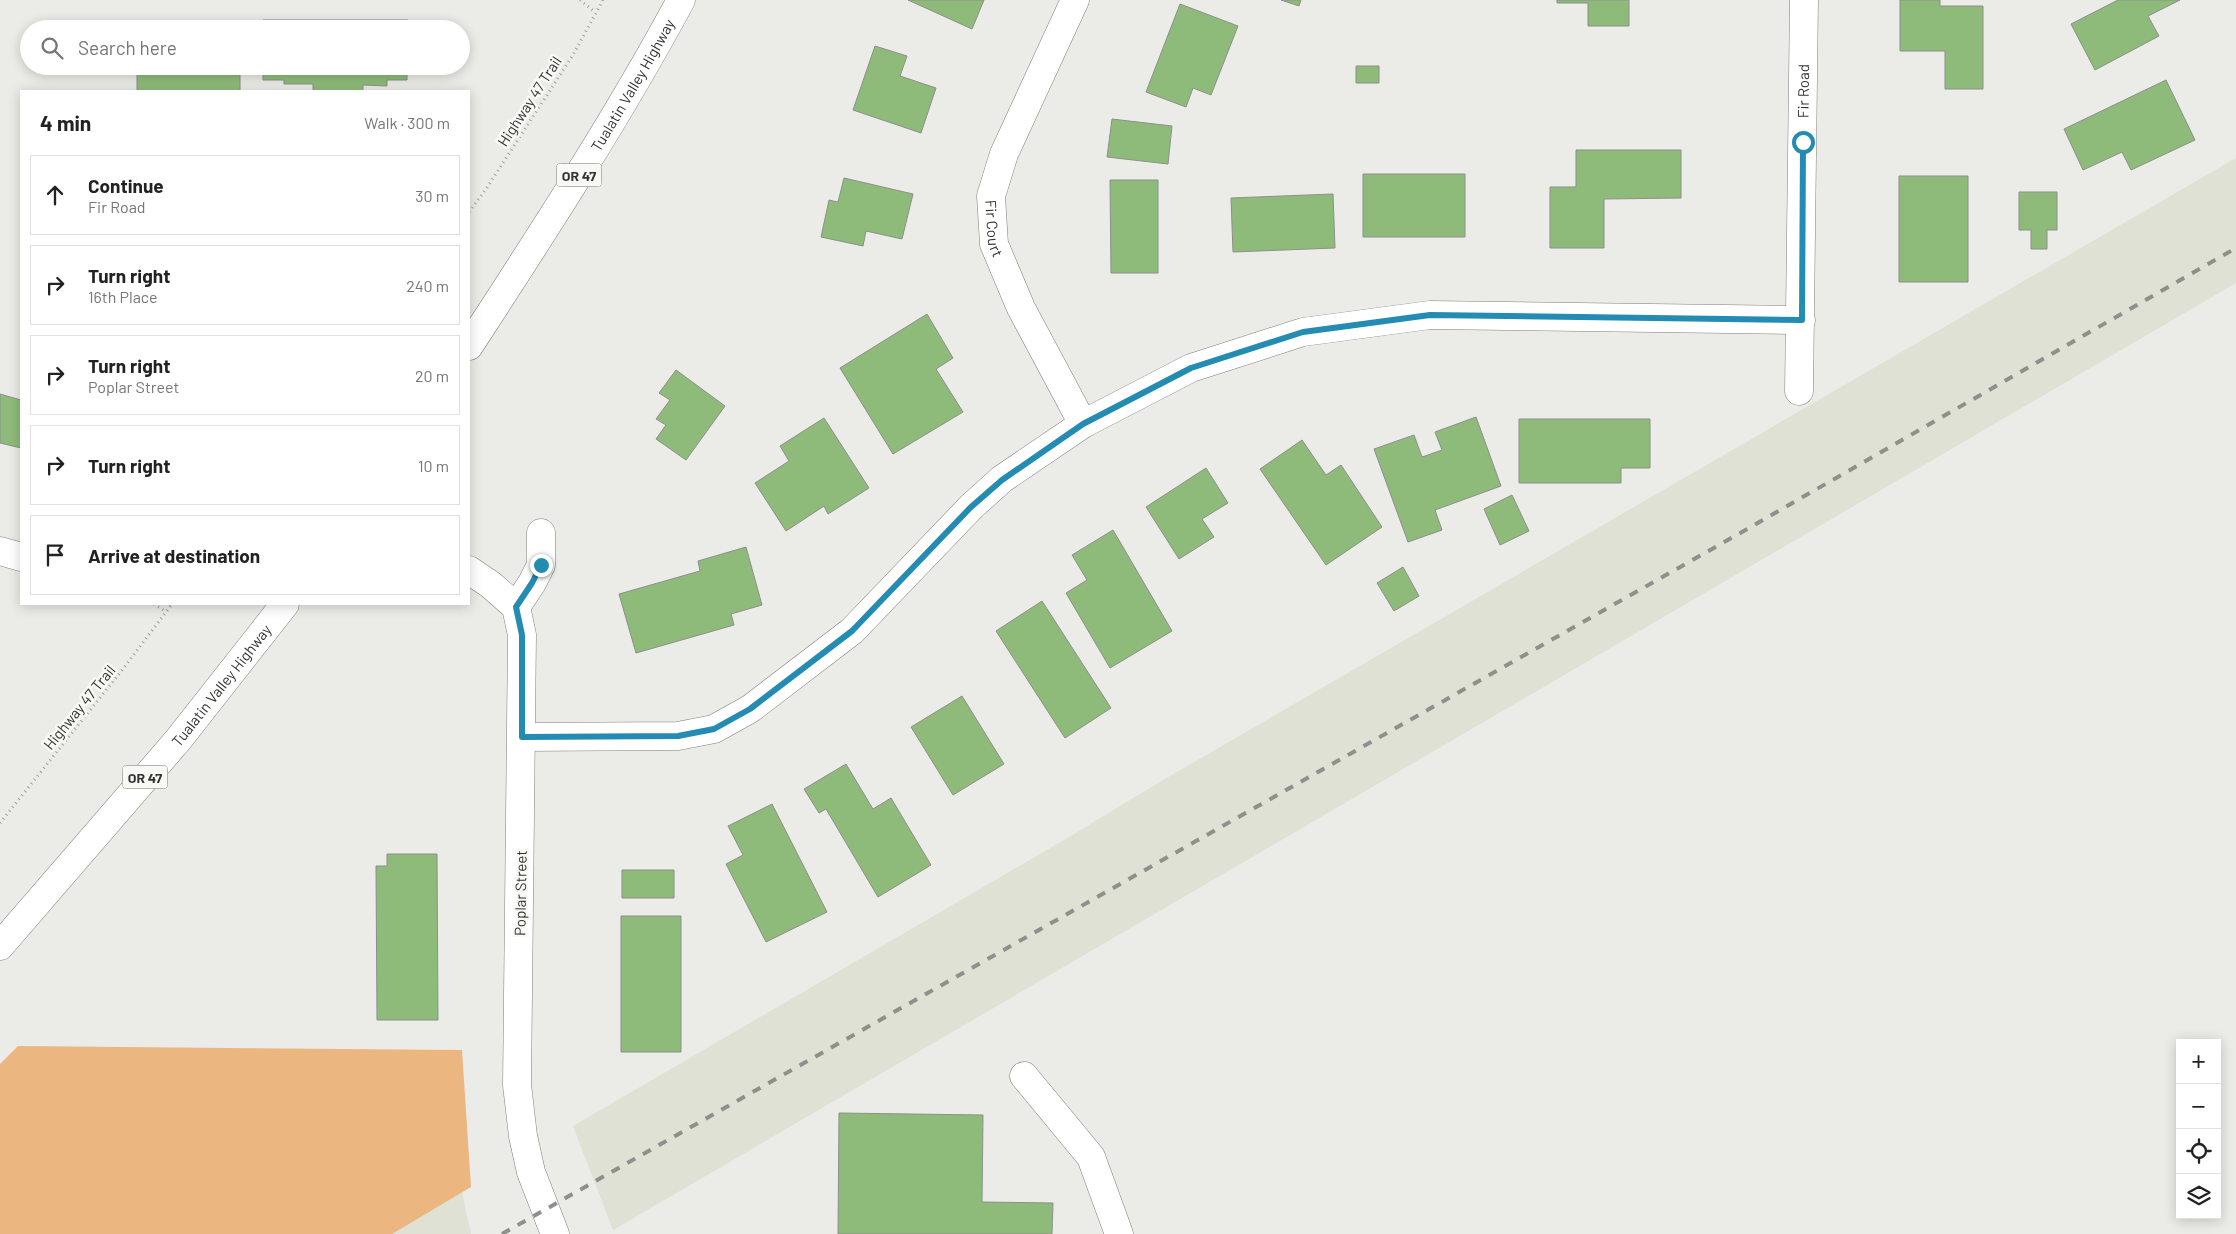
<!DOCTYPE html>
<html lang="en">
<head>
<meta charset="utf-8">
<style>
  :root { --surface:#fff; --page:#f2f2f2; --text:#222; --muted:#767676; --line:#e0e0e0 }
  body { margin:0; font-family:Barlow,sans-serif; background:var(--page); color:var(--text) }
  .controls { position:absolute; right:15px; bottom:15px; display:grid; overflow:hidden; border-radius:0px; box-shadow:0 2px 12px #0003 }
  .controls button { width:45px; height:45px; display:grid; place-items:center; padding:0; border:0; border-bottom:1px solid var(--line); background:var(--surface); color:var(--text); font:25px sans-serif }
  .stop { position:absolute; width:15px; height:15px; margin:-11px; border:4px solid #248cb3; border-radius:50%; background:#fff }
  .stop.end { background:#248cb3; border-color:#fff; box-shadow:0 1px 5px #0008 }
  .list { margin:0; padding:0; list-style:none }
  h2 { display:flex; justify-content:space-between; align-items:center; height:65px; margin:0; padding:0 20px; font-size:21px }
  h2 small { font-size:16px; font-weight:400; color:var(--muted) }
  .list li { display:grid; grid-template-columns:32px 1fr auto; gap:15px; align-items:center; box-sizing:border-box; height:80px; margin:0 10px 10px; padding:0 10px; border:1px solid var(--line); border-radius:0px }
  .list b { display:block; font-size:19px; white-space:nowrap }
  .list p { margin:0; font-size:16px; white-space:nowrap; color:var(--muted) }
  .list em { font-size:16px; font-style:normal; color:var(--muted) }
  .icon { flex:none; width:28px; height:28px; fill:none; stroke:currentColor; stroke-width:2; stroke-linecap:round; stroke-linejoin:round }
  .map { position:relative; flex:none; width:2236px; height:1234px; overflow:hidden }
  .search { position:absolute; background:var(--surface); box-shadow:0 2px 12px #0003; left:20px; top:20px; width:450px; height:55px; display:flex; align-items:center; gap:12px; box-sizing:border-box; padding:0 18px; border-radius:28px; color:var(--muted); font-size:19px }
  .panel { position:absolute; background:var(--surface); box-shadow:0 2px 12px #0003; left:20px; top:90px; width:450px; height:515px; border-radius:0px }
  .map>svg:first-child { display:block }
  .built { fill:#dfe1d5 }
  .green { fill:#ecb680 }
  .building { fill:#8fbb7a; stroke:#8d8f8c }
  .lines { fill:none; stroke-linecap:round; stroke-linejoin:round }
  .minor-casing { stroke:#7f7f7c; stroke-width:29 }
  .highway-casing { stroke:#7f7f7c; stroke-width:29 }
  .path { stroke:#9f9f9c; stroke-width:3; stroke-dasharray:1 4; stroke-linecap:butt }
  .minor { stroke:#fff; stroke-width:28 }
  .highway { stroke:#fff; stroke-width:28 }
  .rail { stroke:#8f8f8c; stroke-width:4; stroke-dasharray:9 9; stroke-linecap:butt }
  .route { stroke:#248cb3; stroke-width:6 }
  .labels { text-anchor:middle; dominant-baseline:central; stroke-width:5; stroke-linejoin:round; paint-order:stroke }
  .shield { fill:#f8f8f5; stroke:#6e6e6c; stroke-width:1 }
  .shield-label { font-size:14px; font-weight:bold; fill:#333331 }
  .street-label { font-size:15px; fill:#333331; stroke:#f8f8f5 }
</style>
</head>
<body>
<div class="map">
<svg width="2236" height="1234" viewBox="0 0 2236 1234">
  <rect width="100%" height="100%" fill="#ebebe7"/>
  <path class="built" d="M2236 158V283L613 1230 573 1126 1064 840 1158 783Z
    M462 1192 471 1234H390Z"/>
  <path class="green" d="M18 1046 462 1050 471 1187 392 1234H0V1064Z"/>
  <path class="building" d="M908 0H984L972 29Z
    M1281 0H1301L1299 6Z
    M1557 0H1629V26H1588V3H1557Z
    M1900 0H1940V6H1983V89H1945V51H1900Z
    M2118 0H2180L2148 16 2159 36 2095 70 2071 24Z
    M1180 4 1238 26 1211 95 1193 88 1186 107 1146 92Z
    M263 20H408V29H263Z
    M179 24H245V29H179Z
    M875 46 907 56 900 76 936 88 921 133 853 110Z
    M137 66H240V91H137Z
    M263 66H407V80H387V86L363 85V91H313V84H284V80H263Z
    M1356 66H1379V83H1356Z
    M2166 80 2195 140 2131 170 2122 152 2083 170 2064 129Z
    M1112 119 1172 126 1168 164 1107 157Z
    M1576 150H1681V198L1604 199V248H1550V187H1576Z
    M1363 174H1465V237H1363Z
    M1899 176H1968V282H1899Z
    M844 178 913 194 902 239 866 231 863 246 821 237 829 200 838 202Z
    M1110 180H1158V273H1111Z
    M2019 192H2057V230H2047V249H2031V230H2019Z
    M1333 194 1335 248 1233 252 1231 198Z
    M927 314 953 358 936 369 963 412 893 454 840 368Z
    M676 370 725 406 686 460 656 439 666 425 656 419 670 400 659 393Z
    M0 394 21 400V448L0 443Z
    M1476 417 1501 486 1435 510 1442 530 1408 542 1374 449 1414 435 1422 457 1442 450 1435 432Z
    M824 418 869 488 828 514 824 506 786 531 755 483 789 461 780 446Z
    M1519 419H1650V468H1621V483H1519Z
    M1302 440 1326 475 1341 465 1382 527 1326 565 1260 469Z
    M1206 468 1228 503 1202 519 1214 537 1179 559 1146 507Z
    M1512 495 1529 531 1500 545 1484 509Z
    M1113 530 1172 631 1110 668 1066 593 1087 580 1072 555Z
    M746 547 762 605 731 614 734 625 636 653 619 594 700 571 698 561Z
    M1403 567 1419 596 1394 611 1377 583Z
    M1042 601 1111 708 1065 738 996 631Z
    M962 696 1004 764 953 795 911 727Z
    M846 764 873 809 891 798 931 865 878 897 826 809 819 813 804 789Z
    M772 804 827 912 766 942 726 864 743 855 728 826Z
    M387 854H437L438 1020H377L376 866H387Z
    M622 870H674V898H622Z
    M621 916H681V1052H621Z
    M839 1113 983 1115 982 1202 1053 1203 1052 1234H838Z"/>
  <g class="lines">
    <defs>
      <g id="minor">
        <path id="s1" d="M1075 0 1004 154 991 196 994 244 1021 308 1083 424"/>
        <path id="s2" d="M1799 391 1804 0"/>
        <path d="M0 551 21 557"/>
        <path d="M469 570 491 585 516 607 522 635 517 1085 523 1136 531 1172 555 1234"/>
        <path d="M516 607 532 583 541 565V533"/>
        <path d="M522 737 678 736 714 729 750 709 852 631 971 507 1002 479 1083 424 1191 368 1303 332 1430 315 1801 320"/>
        <path d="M1024 1076 1091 1157 1119 1234"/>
      </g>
      <g id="highway">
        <path id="s3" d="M469 346C543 232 617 119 681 0"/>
        <path id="s4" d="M0 946 178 740 285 604"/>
      </g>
    </defs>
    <use href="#minor" class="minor-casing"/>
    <use href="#highway" class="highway-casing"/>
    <path class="path" d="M580 0 595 12
      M469 212 486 189 573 55 603 0
      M154 604 166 612
      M0 823 123 669 172 604"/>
    <use href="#minor" class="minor"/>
    <use href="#highway" class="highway"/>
    <path class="rail" d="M502 1234 1749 528 2236 248"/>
  </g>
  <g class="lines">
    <path class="route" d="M541 565 532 583 516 607 522 635V737L678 736 714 729 750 709 852 631 971 507 1002 480 1083 424 1191 368 1303 332 1430 315 1802 320 1803 142"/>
  </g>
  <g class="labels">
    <g class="shield">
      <rect x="556.5" y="163.5" width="45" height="23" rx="4"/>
      <rect x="122.5" y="765.5" width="45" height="23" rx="4"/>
    </g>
    <g class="shield-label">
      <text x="579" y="175">OR 47</text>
      <text x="145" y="777">OR 47</text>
    </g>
    <g class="street-label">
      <text stroke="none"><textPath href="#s3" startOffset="308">Tualatin Valley Highway</textPath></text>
      <text stroke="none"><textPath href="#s2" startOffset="300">Fir Road</textPath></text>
      <text transform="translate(529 101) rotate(-57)">Highway 47 Trail</text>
      <text stroke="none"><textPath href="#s1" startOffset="246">Fir Court</textPath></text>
      <text stroke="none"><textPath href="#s4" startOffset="342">Tualatin Valley Highway</textPath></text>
      <text transform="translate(79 707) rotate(-51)">Highway 47 Trail</text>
      <text transform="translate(520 893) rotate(-89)">Poplar Street</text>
    </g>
  </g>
</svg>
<div class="controls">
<button>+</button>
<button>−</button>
<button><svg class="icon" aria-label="locate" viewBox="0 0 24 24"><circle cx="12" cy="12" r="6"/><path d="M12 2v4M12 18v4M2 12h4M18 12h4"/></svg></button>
<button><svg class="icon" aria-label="layers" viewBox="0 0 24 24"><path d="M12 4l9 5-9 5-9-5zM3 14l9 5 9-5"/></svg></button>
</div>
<div class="stop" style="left:1803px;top:142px"></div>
<div class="stop end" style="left:541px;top:565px"></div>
<div class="search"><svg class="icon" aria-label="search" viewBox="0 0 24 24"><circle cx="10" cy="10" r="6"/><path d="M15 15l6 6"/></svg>Search here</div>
<section class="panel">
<h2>4 min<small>Walk · 300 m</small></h2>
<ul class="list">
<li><svg class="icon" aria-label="ahead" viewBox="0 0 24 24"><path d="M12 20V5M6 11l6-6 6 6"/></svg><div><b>Continue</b><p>Fir Road</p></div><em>30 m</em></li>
<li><svg class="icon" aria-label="right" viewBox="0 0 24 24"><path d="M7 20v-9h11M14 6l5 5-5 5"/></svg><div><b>Turn right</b><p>16th Place</p></div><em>240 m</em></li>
<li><svg class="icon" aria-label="right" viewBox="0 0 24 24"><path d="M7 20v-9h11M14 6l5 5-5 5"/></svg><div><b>Turn right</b><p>Poplar Street</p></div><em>20 m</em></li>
<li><svg class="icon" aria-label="right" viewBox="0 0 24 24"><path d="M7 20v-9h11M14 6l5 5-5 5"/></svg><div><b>Turn right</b></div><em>10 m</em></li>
<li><svg class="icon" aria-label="arrive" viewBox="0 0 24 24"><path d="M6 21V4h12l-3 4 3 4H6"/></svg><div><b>Arrive at destination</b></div></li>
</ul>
</section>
</div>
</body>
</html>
